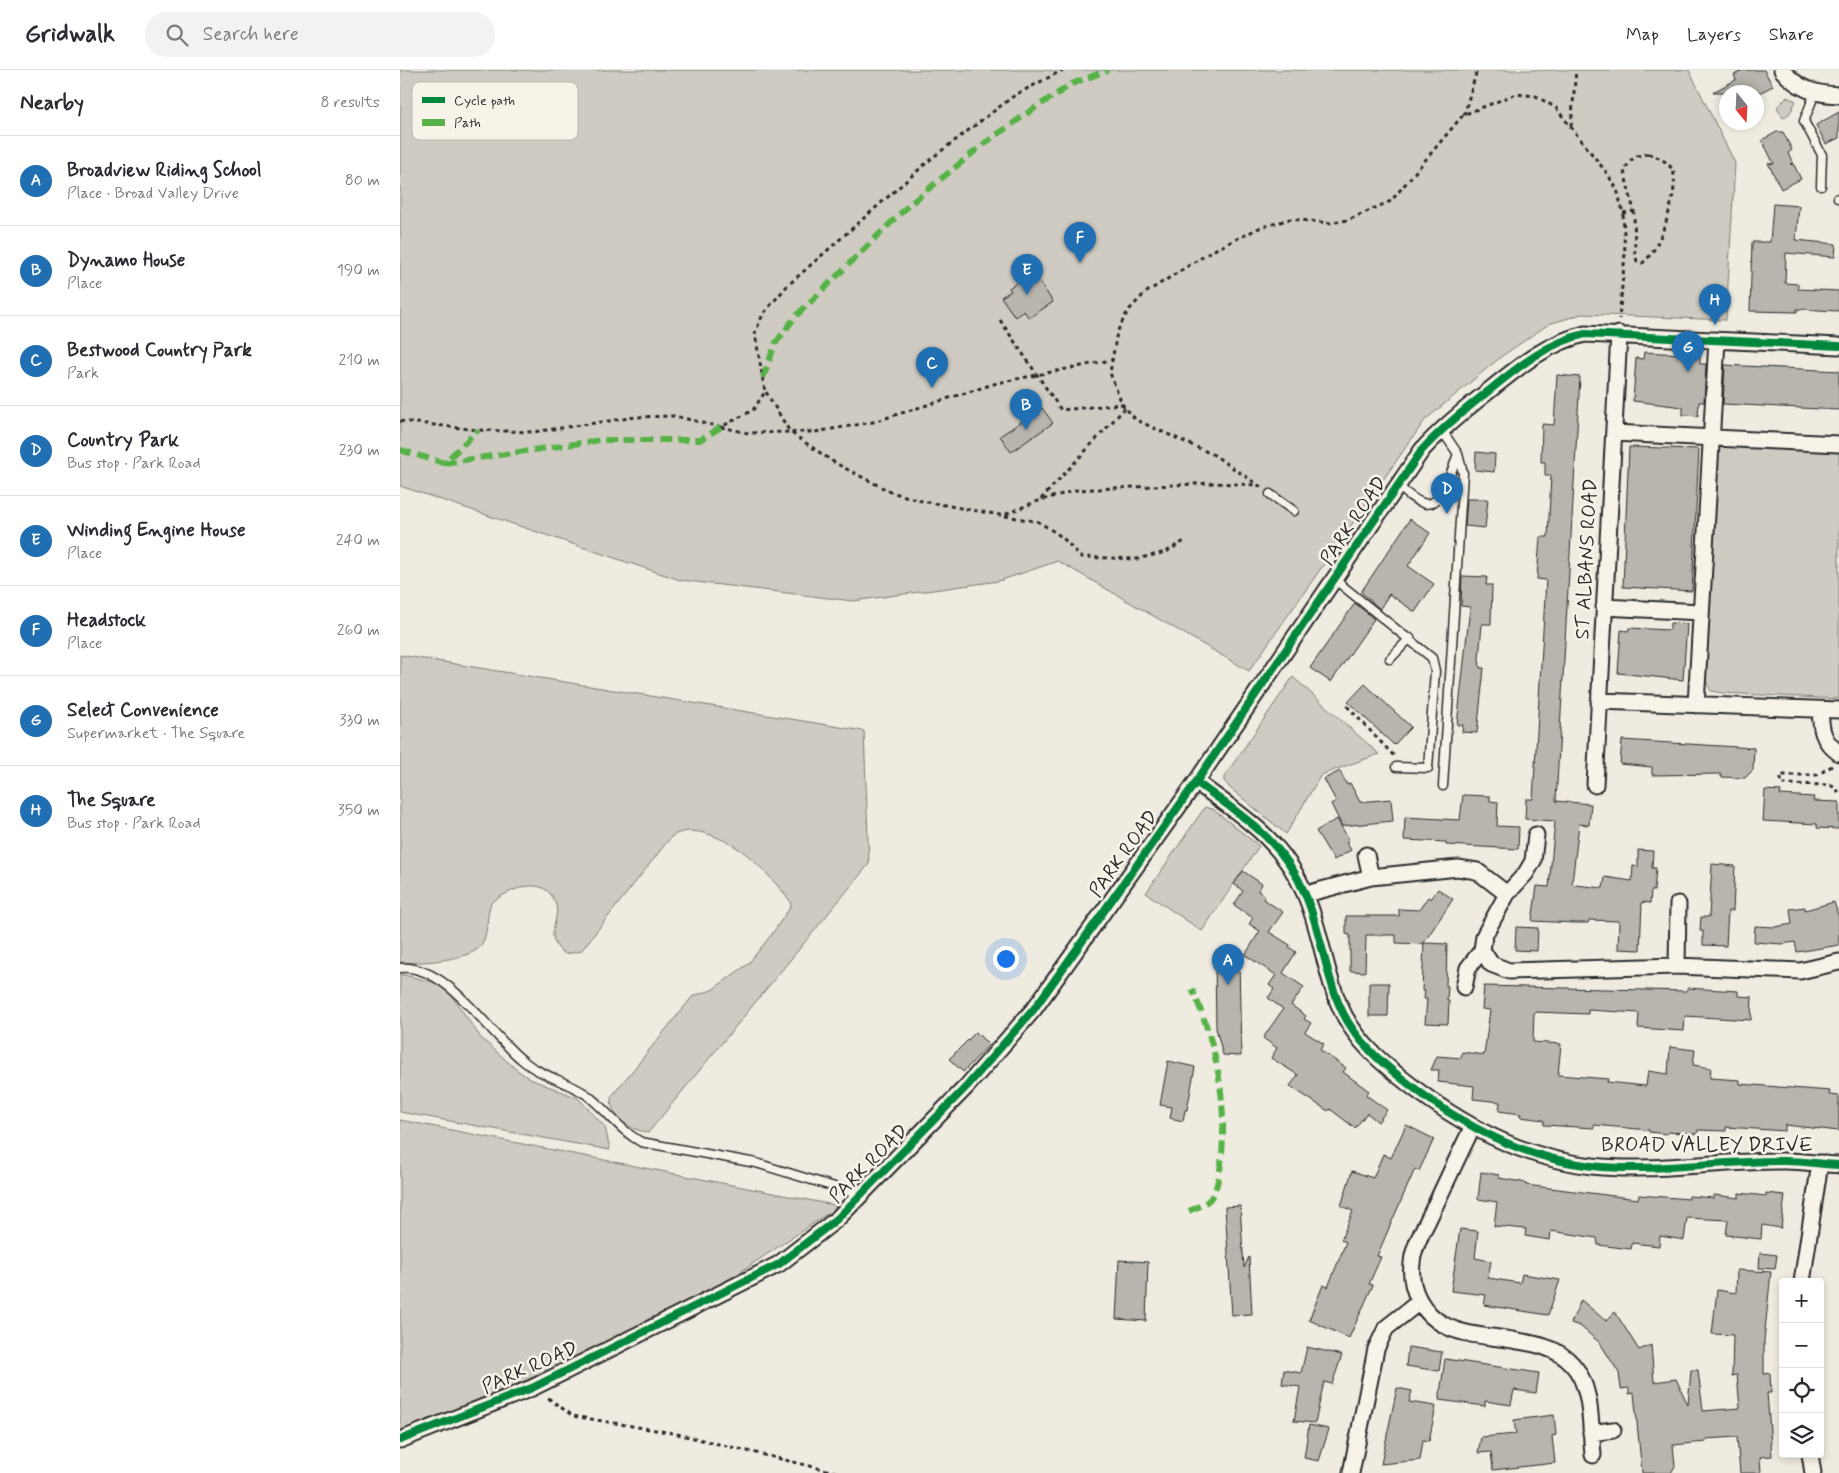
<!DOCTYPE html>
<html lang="en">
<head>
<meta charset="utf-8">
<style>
  :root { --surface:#fff; --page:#f2f2f3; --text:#2b2b33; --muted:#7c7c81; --line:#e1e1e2; --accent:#1f6fb2 }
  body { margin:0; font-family:Mynerve,sans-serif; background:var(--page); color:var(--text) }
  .controls { position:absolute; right:15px; bottom:15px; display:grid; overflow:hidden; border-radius:5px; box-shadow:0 2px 8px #0003 }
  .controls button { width:45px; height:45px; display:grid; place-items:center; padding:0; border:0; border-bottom:1px solid var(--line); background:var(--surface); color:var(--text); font:25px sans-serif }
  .compass { position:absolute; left:1319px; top:15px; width:45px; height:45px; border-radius:50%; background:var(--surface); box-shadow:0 2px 8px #0003; rotate:162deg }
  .you { position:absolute; left:605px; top:888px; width:18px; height:18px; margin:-12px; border:4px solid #fff; border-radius:50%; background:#1a73e8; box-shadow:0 0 0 8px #1a73e833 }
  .badge { display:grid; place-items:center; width:32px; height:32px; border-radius:50%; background:var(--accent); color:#fff; font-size:16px; font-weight:700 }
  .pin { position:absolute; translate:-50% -41px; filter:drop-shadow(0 1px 2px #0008) }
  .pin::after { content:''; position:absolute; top:26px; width:18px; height:15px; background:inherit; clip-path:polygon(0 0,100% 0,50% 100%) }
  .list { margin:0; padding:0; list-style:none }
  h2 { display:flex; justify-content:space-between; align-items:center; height:65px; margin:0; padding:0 20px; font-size:21px }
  h2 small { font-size:16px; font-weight:400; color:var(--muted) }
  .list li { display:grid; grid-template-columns:32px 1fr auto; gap:15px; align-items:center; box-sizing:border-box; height:90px; padding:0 20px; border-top:1px solid var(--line) }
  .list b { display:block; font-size:19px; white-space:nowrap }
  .list p { margin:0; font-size:16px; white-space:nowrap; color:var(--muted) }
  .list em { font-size:16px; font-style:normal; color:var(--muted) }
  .icon { flex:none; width:28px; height:28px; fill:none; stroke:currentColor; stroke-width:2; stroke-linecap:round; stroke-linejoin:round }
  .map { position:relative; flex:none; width:1439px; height:1403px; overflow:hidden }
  header { display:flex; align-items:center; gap:30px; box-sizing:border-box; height:70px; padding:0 25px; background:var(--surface); border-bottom:1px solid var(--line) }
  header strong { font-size:24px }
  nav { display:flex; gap:28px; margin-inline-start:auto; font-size:18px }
  .search { width:350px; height:45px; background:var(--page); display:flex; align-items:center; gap:12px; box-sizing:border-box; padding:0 18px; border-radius:28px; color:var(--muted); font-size:19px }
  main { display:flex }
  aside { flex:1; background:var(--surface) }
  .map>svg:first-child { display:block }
  .green { fill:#cfcbc2; stroke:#7d7b76 }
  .building { fill:#b8b5ae; stroke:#2b2b2b }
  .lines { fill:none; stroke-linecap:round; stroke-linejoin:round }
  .lane-casing { stroke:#2b2b2b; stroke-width:11 }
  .street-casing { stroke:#2b2b2b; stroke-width:19 }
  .path { stroke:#2b2b2b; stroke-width:3; stroke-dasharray:4 4; stroke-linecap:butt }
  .lane { stroke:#f7f3e8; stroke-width:8 }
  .street { stroke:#f7f3e8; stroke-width:15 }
  .quiet { stroke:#56b246; stroke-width:6; stroke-dasharray:12 6; stroke-linecap:butt }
  .cycleway-casing { stroke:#f7f3e8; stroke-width:11 }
  .cycleway { stroke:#00873e; stroke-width:8 }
  .labels { text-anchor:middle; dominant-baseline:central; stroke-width:5; stroke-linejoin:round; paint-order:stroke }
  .street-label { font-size:20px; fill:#2b2b2b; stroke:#f7f3e8 }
  .key { fill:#f7f3e8; stroke:#bab7af; stroke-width:1 }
  .key-label { font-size:14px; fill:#2b2b2b }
</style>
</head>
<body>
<header>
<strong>Gridwalk</strong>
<div class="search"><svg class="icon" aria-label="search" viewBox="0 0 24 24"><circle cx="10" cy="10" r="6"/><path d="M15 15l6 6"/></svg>Search here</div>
<nav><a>Map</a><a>Layers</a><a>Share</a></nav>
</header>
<main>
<aside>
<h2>Nearby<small>8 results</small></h2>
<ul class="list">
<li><span class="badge">A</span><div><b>Broadview Riding School</b><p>Place · Broad Valley Drive</p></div><em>80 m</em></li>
<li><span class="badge">B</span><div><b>Dynamo House</b><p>Place</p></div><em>190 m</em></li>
<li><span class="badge">C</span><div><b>Bestwood Country Park</b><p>Park</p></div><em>210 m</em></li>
<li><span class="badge">D</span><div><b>Country Park</b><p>Bus stop · Park Road</p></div><em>230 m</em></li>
<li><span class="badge">E</span><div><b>Winding Engine House</b><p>Place</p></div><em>240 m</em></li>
<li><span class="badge">F</span><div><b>Headstock</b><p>Place</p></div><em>260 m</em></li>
<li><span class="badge">G</span><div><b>Select Convenience</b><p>Supermarket · The Square</p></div><em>330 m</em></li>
<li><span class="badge">H</span><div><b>The Square</b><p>Bus stop · Park Road</p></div><em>350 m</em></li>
</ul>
</aside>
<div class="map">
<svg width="1439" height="1403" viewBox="0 0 1439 1403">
  <rect width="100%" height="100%" fill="#efebe0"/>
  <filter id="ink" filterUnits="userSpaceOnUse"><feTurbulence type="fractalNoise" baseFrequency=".02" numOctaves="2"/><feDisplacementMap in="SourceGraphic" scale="10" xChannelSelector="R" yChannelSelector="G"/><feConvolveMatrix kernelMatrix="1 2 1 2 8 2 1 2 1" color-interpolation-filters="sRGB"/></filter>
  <g filter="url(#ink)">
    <path class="green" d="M0 0H1289L1335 93 1326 250 1182 244 1149 254 1102 286 1025 350 849 601 658 491 599 511 453 531 280 510 0 416Z
      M1387 27 1396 31 1390 43 1383 48 1377 37Z
      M1324 374 1439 379V629L1322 623 1311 621 1305 610 1316 380Z
      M0 585 464 661 469 794 248 1063C231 1059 210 1049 211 1027L293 926 312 920 348 894 372 864 391 836 390 831C382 819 351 786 339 779 320 767 290 753 271 767L181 881 166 884C159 881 154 874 153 866 152 856 159 845 156 835 146 802 110 819 91 833 86 846 89 861 82 874 75 890 16 894 0 892Z
      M893 607 979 684 921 705 886 764 830 718 824 711V707Z
      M805 737 814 740 859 776 802 861 746 823Z
      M0 904 33 912 49 922 81 968 117 1000 130 1009 178 1028 205 1057 210 1080 0 1042Z
      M0 1050 439 1136 318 1217 182 1287 0 1362Z"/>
    <path class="building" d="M1343 0H1364L1373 16 1361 22H1313L1336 10 1334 5Z
      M1439 42V68L1426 74 1416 55Z
      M1377 62H1383L1392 80 1388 83 1393 93 1390 94 1394 95 1401 109 1381 119 1368 93 1374 94 1362 70Z
      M1373 134 1399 136 1396 170 1436 174 1435 187 1386 183 1385 213 1398 214V219L1439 221V241L1397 239V242L1350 241 1352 172H1370Z
      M633 202 653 232 629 248 624 241 615 247 601 227 611 221 609 218Z
      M1244 282 1300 285V294H1306L1304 332H1299L1298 346 1283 345V337L1233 331 1236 288 1243 289Z
      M1325 295 1439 301V340L1323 334Z
      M1157 305 1180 307 1156 731 1191 734 1189 755 1179 754 1172 813 1175 815 1203 818 1205 807 1232 811 1233 796 1238 797V780L1253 781 1252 798H1256L1254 821H1251L1250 833 1242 832 1240 880 1218 879 1219 851 1189 850 1188 853H1175L1132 851 1137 816 1149 817 1155 751 1125 749 1126 729H1133L1146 510 1137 509 1140 467H1148L1151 405H1145V392H1141L1142 354 1154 355Z
      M642 338 653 353 611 382 600 366Z
      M1229 377 1299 379 1292 521 1223 517Z
      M1076 382 1095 384 1094 402 1075 400Z
      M1067 429H1088L1085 458 1065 456Z
      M1010 449 1030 463 1008 496 1034 514 1015 542 989 524 980 539 961 522Z
      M1062 506 1087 507 1086 515H1092L1091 554H1082L1079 588 1080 598H1084L1077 663 1062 662 1063 655H1057L1070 537 1061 536Z
      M955 533 974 549 931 612 910 598Z
      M1270 553 1287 554 1283 610 1218 603 1221 560 1228 561 1229 558 1270 560Z
      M965 614 1011 657 994 675 948 632Z
      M1222 670 1354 678 1353 700 1345 708 1321 707V704L1252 705V697L1220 694Z
      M940 701 947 715 950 713 960 732 991 729 993 751 942 756 931 734 936 731 924 709Z
      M1365 720 1381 721 1380 725 1414 727 1413 731 1439 732V759L1417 758V754L1363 751Z
      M1063 725 1090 726V731L1098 732 1097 756 1119 757 1118 779 1046 775V772L1004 770 1005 747 1060 750Z
      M937 749 949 770 946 772 951 780 934 790 916 761Z
      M1312 794 1335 796 1333 841H1328L1326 876 1303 875V861H1300L1301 847H1309Z
      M843 801 862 814 858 821 865 826 863 829 883 842 869 862 890 875 889 877 896 882 883 903 904 917 891 935 906 946 904 949 911 953 905 962 924 974 920 980 946 998 943 1002 969 1021 966 1025 987 1040 978 1052 967 1043 955 1058 930 1039 928 1041 890 1016 898 1005 871 988 877 978 863 968 883 939 868 928 874 919 869 915 876 905 845 885 860 861 849 854 853 848 834 835 843 821 834 814Z
      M1038 819 1053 829 1023 874 996 873V865H966L965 902 950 901V865L946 864V846H999V839L1019 840 1028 827 1031 829Z
      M1434 832 1439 848V875L1397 882 1395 872 1382 874 1354 872 1355 856 1375 857 1392 854 1390 839 1405 837V840Z
      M1116 857 1138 858 1137 881 1115 880Z
      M1024 873 1047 874 1046 916H1048L1047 931H1049L1048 954 1025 953 1027 929H1024L1025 921H1022Z
      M815 890H839L841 986 823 985 816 958Z
      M969 913H989L988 946H969Z
      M1084 916 1286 921 1287 918 1338 921V926L1352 927 1351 950 1285 946 1284 961 1238 958 1239 943 1188 940V944L1134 942 1133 972 1161 974 1158 1005 1208 1009 1207 1012 1246 1016 1248 1001 1268 1004 1270 977 1295 980 1293 995 1311 998 1310 1008 1340 1010V1014L1430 1021 1429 1025 1439 1026V1061L1385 1055V1061L1326 1057V1061L1298 1060 1297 1064 1268 1062 1267 1064 1249 1062V1060L1194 1055V1058L1144 1055V1050L1120 1047 1121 1044 1099 1041 1100 1032 1073 1029 1074 1016 1038 1012 1039 1000H1031L1037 986 1061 988 1062 982 1084 985 1090 940 1082 939Z
      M576 962 589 975 563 1002 549 989Z
      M768 991 795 997 787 1040H785L783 1051 770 1048 772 1037 760 1035Z
      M1006 1055 1034 1069 1019 1101 1015 1099 989 1158 977 1186 981 1187 969 1214 973 1215 949 1268 909 1250 923 1215 928 1217 946 1172 941 1170 953 1141 941 1136 952 1101 973 1108 983 1084 991 1088Z
      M1081 1102 1099 1105V1108L1127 1113 1126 1115 1238 1129 1239 1125 1289 1129V1126L1314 1128V1125L1339 1128V1123L1366 1126V1123L1385 1125 1381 1158 1362 1155 1361 1169 1326 1165 1328 1150 1287 1148 1284 1170 1260 1166 1259 1176 1232 1173 1231 1179 1198 1175 1197 1168 1151 1161 1150 1170 1125 1166 1126 1159 1094 1156 1097 1132 1078 1129Z
      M840 1136 844 1198 849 1187 852 1244 832 1245 825 1137Z
      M1060 1159 1078 1161 1075 1188 1091 1191 1088 1208 1120 1213 1122 1204 1160 1210 1148 1245 1084 1235 1086 1225 1051 1221Z
      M1360 1183 1377 1185 1375 1199 1359 1198Z
      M719 1190 748 1192 746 1251 716 1249Z
      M1337 1200 1371 1202 1364 1270V1304L1370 1303 1371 1323H1367L1372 1386 1360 1387 1361 1403H1340L1337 1367 1306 1369V1372L1273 1375 1275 1396 1271 1403H1242L1234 1323 1229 1324V1318L1221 1319 1219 1303 1200 1273 1180 1256 1171 1253 1181 1230 1206 1251 1215 1242 1239 1280 1251 1275 1254 1312 1276 1309 1288 1335 1291 1300H1298L1303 1341 1340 1338 1337 1305 1332 1306 1333 1265 1312 1264 1317 1220 1336 1223Z
      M907 1277 942 1285 932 1314 924 1312 915 1353 894 1351 900 1317 882 1314 884 1300 901 1303Z
      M1008 1277 1042 1282 1039 1301 1006 1296Z
      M1045 1289 1139 1303 1136 1323 1114 1320 1111 1335 1085 1331V1336L1039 1330Z
      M997 1318 1012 1321 1009 1332 1036 1336 1029 1371 1023 1370 1020 1390 981 1394Z
      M1154 1345 1156 1365 1152 1366 1155 1393 1093 1400 1091 1382 1078 1383 1081 1367 1116 1364 1114 1350Z
      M909 1355 929 1359 919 1391 904 1388Z"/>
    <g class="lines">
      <defs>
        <path id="lane" d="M1415 23 1404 51 1422 85 1421 116
          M1438 128H1439
          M997 415C1005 422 1013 430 1023 433 1042 440 1052 398 1058 384L1041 359
          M870 424 894 441
          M934 509 1032 588 1035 601 1028 698 996 697
          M990 589 1010 568
          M1043 716 1063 403 1058 384
          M0 898C47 894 88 962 121 989 140 1006 167 1011 187 1025 207 1040 219 1060 241 1072L356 1093 461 1125"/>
        <path id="street" d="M1382 0C1398 19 1414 24 1439 25
          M1214 363 1439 374
          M1204 537 1301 542
          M1199 631 1439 640
          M1296 635 1317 270
          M1420 640C1421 659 1422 671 1439 683
          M796 712C841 745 883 770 905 824 920 858 924 897 938 932 954 972 985 996 1018 1021 1069 1059 1128 1089 1192 1096 1256 1103 1321 1090 1385 1091 1403 1091 1421 1094 1439 1095
          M1195 715 1219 264
          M1136 765 1133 791 1126 803 1107 824 1084 866 1082 880 1091 894 1109 901 1277 896 1400 901 1439 892
          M966 785 971 807
          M906 824 971 807 1058 798 1077 801 1107 824
          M1277 896 1278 834
          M1064 917 1068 898 1082 880
          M1072 1058C1058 1086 1045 1115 1031 1144 1024 1159 1013 1177 1012 1193 1009 1219 1022 1244 1046 1256 1064 1265 1086 1266 1106 1269 1129 1273 1155 1275 1172 1294 1193 1317 1190 1355 1193 1385
          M1402 1212 1420 1093
          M1191 1363 1213 1360
          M0 1370 132 1318 379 1194 437 1149 567 1016 634 939 796 712 1022 380C1042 358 1063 341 1086 323 1117 298 1146 273 1185 264L1439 276
          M1410 1384 1413 1403
          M951 1403 976 1279 986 1258 1019 1232"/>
      </defs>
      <use href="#lane" class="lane-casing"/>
      <use href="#street" class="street-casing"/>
      <path class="path" d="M1064 45 1077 0
        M1171 56 1176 0
        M1248 84C1258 87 1268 91 1273 101 1280 118 1259 185 1242 193L1237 191 1235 185 1234 141 1224 101 1230 91 1237 86Z
        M1223 143 1234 141
        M600 250 661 340 722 334
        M366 322 390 362H415L473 352 597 313 711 290
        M0 351 78 360 133 362 236 347 274 346 321 357 353 340 365 322 355 263 363 244 387 216 532 88 615 25 663 0
        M321 357 348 363 390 362 435 393 491 422 522 431 639 452 662 467 681 487 737 489 766 482 786 470
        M861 417 814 385 736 350 722 334 710 303 717 262 728 241 745 223 812 181 859 158 890 149 930 153 948 150 991 131 1063 45 1116 24 1136 26 1156 38 1206 102 1217 119 1223 143 1225 184 1219 249
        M641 429 725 338
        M606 444 635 432 676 420 813 413 858 415
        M947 636 994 686
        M1432 696 1417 705H1381V714L1431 715 1439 722
        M148 1328 173 1346 273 1363 439 1403"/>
      <use href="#lane" class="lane"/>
      <use href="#street" class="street"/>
      <path class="quiet" d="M363 308 375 274 395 247 509 135 585 73 635 38 672 14 708 0
        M0 380 44 393 78 360
        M44 393 201 370H300L321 357
        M789 1141C795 1138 804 1135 809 1130 817 1122 819 1105 821 1094 828 1033 817 975 792 919"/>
      <defs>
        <path id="cycleway" d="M796 712C841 745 883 770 905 824 920 858 924 897 938 932 954 972 985 996 1018 1021 1069 1059 1128 1089 1192 1096 1256 1103 1321 1090 1385 1091 1403 1091 1421 1094 1439 1095
          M0 1370 132 1318 379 1194 437 1149 567 1016 634 939 796 712 1022 380C1042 358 1063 341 1086 323 1117 298 1146 273 1185 264L1439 276"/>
      </defs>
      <use href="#cycleway" class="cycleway-casing"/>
      <use href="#cycleway" class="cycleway"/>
    </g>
  </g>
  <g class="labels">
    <g class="street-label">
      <text transform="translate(954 451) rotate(-56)">PARK ROAD</text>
      <text transform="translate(1187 489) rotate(-87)">ST ALBANS ROAD</text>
      <text transform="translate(724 784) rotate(-54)">PARK ROAD</text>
      <text x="1307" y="1075">BROAD VALLEY DRIVE</text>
      <text transform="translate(469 1094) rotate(-45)">PARK ROAD</text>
      <text transform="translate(130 1298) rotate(-24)">PARK ROAD</text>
    </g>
  </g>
  <rect x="12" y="12" width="166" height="58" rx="8" class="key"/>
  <rect x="22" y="27" width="23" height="6" fill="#00873e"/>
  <rect x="22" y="49" width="23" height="7" fill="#56b246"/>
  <g class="key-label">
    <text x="54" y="35">Cycle path</text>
    <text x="54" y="57">Path</text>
  </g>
</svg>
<div class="controls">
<button>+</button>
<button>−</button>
<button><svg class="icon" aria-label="locate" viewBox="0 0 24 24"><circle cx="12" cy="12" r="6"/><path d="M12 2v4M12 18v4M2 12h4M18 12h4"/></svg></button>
<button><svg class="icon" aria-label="layers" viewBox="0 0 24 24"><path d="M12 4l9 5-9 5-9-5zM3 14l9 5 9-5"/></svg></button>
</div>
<svg class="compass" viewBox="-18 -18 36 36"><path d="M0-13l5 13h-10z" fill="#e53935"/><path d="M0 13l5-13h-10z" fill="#7c7c81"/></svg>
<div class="you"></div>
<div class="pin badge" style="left:828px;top:915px">A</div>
<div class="pin badge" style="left:626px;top:360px">B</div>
<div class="pin badge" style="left:532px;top:318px">C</div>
<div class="pin badge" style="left:1047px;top:444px">D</div>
<div class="pin badge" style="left:627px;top:225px">E</div>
<div class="pin badge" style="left:680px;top:193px">F</div>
<div class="pin badge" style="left:1288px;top:302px">G</div>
<div class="pin badge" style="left:1315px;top:255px">H</div>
</div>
</main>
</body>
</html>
